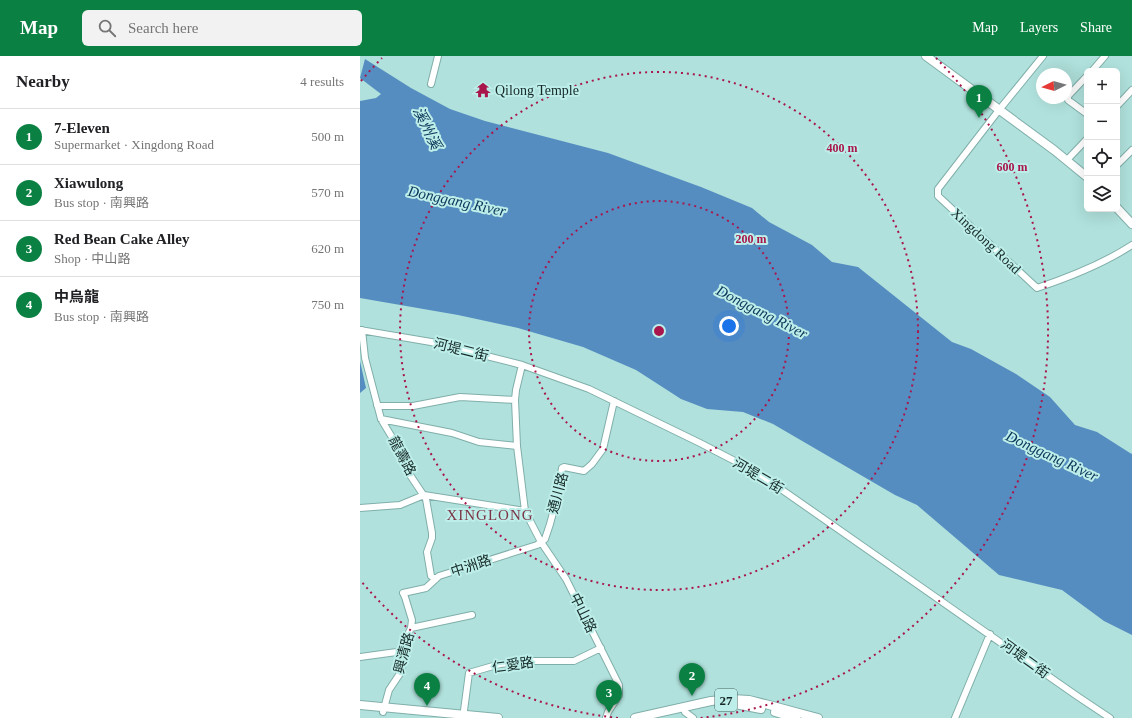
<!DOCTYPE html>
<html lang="en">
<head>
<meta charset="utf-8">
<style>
  :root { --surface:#fff; --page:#f2f2f2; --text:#202124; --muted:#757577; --line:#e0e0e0; --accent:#0b8043 }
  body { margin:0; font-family:"Times New Roman","Noto Sans TC",serif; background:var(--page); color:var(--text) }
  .controls { position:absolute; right:12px; top:12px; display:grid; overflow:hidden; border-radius:6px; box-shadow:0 4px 16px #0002 }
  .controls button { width:36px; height:36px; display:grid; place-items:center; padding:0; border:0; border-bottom:1px solid var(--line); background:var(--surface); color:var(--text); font:20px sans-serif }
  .compass { position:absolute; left:676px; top:12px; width:36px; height:36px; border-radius:50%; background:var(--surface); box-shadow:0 4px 16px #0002; rotate:265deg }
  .you { position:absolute; left:369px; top:270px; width:14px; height:14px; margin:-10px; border:3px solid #fff; border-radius:50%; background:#1a73e8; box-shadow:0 0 0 6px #1a73e833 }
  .badge { display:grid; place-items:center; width:26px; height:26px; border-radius:50%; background:var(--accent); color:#fff; font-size:13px; font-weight:700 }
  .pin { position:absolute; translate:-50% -33px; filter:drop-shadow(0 1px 2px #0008) }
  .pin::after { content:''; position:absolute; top:21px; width:14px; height:12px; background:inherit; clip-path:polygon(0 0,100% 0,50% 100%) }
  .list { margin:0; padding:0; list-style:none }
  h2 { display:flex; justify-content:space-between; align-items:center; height:52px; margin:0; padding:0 16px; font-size:17px }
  h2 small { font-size:13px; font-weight:400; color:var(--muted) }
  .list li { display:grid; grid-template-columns:26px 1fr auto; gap:12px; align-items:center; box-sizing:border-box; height:56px; padding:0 16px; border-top:1px solid var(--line) }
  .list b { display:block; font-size:15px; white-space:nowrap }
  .list p { margin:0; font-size:13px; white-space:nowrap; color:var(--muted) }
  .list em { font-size:13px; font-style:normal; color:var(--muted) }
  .icon { flex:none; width:22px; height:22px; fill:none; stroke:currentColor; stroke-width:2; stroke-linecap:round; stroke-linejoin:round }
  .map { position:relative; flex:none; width:772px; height:662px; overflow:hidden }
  header { display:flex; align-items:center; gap:24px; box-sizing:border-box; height:56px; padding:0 20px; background:var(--accent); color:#fff }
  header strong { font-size:19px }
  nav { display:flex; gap:22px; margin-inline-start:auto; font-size:14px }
  .search { width:280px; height:36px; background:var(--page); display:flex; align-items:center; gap:10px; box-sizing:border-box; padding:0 14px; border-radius:6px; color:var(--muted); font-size:15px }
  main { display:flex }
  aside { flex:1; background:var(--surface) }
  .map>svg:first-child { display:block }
  .water { fill:#558dc1 }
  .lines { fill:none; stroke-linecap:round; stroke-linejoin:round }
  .minor-casing { stroke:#80afaa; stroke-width:8 }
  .major-casing { stroke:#80afaa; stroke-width:10 }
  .minor { stroke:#fff; stroke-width:6 }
  .major { stroke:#fff; stroke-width:8 }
  .ring { fill:none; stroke:#a9164b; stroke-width:2; stroke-dasharray:2 4 }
  .labels { text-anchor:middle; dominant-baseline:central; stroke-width:4; stroke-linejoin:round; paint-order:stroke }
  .shield { fill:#bdeee9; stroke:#486461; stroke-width:1 }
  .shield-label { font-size:13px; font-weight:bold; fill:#162927 }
  .poi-label { font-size:14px; fill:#162927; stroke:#bdeee9; text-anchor:start }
  .street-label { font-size:14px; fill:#162927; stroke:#bdeee9 }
  .water-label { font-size:15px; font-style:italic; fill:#0b3659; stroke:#bdeee9 }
  .neighbourhood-label { font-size:15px; letter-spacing:1px; fill:#7b3445; stroke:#bdeee9 }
  .centre { fill:#a9164b; stroke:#bdeee9; stroke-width:2 }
  .ring-label { font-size:12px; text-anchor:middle; font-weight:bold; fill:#a9164b; stroke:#bdeee9; stroke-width:4; stroke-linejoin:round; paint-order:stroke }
</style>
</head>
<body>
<header>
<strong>Map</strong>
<div class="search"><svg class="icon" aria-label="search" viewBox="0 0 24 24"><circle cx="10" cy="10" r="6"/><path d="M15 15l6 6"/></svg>Search here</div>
<nav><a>Map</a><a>Layers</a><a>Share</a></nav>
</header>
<main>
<aside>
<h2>Nearby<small>4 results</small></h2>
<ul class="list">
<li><span class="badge">1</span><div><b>7-Eleven</b><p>Supermarket · Xingdong Road</p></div><em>500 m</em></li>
<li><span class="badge">2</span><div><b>Xiawulong</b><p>Bus stop · 南興路</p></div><em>570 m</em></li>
<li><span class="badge">3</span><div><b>Red Bean Cake Alley</b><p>Shop · 中山路</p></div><em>620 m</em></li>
<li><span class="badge">4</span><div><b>中烏龍</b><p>Bus stop · 南興路</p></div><em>750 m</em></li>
</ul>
</aside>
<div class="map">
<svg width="772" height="662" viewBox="0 0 772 662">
  <rect width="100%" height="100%" fill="#b0e1dc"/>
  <path class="water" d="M5 3 51 32 90 53 125 65 248 97 341 131 392 152 409 166 452 189 472 206 498 211 592 286 611 293 656 318 690 341 715 369 737 376 770 397 772 398V579L744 565 702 534 639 519 557 449 535 439 413 368 383 356 347 353 321 343 276 314 223 291 158 272 98 259 0 242V45L16 42 21 38 0 22Z
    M0 305 6 332 0 337Z"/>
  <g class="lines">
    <defs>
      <path id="minor" d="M683 0 639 54 578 133V140L677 232C710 221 743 208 772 189
        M732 15 745 0
        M727 20 708 40V44L727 58
        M71 28 78 0
        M757 50 772 34
        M707 104 727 83
        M757 109 772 94
        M0 274 71 286 162 309 229 333 340 387 398 417 717 640 750 662
        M2 274 5 302 21 363 42 398 48 416 66 443 72 477V482L67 496 71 520 76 523
        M155 344 157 390 165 455 181 486 206 523 259 629V639L248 656 246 662
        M17 349 19 350H53L100 341 155 344 156 334 162 309
        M21 363 92 377 119 386 157 390
        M0 452 40 449 64 439 165 455
        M51 572 112 559
        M0 601 44 595
        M324 652 325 656 333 662
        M23 656 29 634 41 616 45 585 51 572 52 564 45 541 43 537 66 532 79 520 177 489 185 483 190 468 197 442 202 412 204 411 224 415 232 408 243 393 254 345
        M103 662 109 617 140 608 171 605H214L241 592
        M595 662 630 578"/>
      <path id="major" d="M566 0 694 94 727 121
        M757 152 772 168
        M375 648 401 653
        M0 649 138 662
        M415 656 436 662
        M275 662 351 645 372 643 389 644 409 649 458 662"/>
    </defs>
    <use href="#minor" class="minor-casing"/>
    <use href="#major" class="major-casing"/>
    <use href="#minor" class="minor"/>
    <use href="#major" class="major"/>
  </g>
  <g class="ring">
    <circle cx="299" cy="275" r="130"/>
    <circle cx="299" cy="275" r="259"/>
    <path d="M258 662A389 389 0 0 1 1 525M1 25A389 389 0 0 1 22 2M576 2A389 389 0 0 1 340 662"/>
  </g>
  <defs>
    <symbol id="temple-bare" viewBox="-9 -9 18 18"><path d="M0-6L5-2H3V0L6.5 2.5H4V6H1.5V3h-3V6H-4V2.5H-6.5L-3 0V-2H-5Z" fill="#a9164b" stroke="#bdeee9" stroke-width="2.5" paint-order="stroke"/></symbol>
  </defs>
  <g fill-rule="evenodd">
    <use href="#temple-bare" x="112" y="23" width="22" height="22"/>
  </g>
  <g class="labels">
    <rect class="shield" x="355" y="633" width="22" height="22" rx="3"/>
    <g class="shield-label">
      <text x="366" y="644">27</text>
    </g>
    <g class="poi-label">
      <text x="135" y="34">Qilong Temple</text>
    </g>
    <g class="street-label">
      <text transform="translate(626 185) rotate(43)">Xingdong Road</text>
      <text transform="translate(101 294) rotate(14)">河堤二街</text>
      <text transform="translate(42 400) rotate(62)">龍壽路</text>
      <text transform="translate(398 420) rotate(31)">河堤二街</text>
      <text transform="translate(198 437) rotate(-75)">通川路</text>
      <text transform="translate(111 510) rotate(-18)">中洲路</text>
      <text transform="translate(223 557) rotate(64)">中山路</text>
      <text transform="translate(44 597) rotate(-75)">興清路</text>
      <text transform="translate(665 603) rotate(36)">河堤二街</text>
      <text transform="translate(153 609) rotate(-8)">仁愛路</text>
    </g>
    <g class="water-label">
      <text transform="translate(67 72) rotate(64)">溪州溪</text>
      <text transform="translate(97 145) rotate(12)">Donggang River</text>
      <text transform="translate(402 256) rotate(27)">Donggang River</text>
      <text transform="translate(692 400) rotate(25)">Donggang River</text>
    </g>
    <g class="neighbourhood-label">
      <text x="130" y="459">XINGLONG</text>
    </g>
  </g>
  <circle cx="299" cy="275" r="6" class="centre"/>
  <g class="ring-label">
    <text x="482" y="96">400 m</text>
    <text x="652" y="115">600 m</text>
    <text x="391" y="187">200 m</text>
  </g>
</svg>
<div class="controls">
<button>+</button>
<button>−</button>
<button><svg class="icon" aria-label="locate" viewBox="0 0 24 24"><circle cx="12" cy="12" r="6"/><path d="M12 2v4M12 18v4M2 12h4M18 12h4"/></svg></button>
<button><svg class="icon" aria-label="layers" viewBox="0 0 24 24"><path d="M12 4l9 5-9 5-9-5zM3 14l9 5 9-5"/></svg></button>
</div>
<svg class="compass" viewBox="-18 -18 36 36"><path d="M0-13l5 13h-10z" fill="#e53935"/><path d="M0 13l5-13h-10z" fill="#757577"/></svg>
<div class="you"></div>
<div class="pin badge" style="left:619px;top:62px">1</div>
<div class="pin badge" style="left:332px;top:640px">2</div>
<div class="pin badge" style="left:249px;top:657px">3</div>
<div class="pin badge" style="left:67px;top:650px">4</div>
</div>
</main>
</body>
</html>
